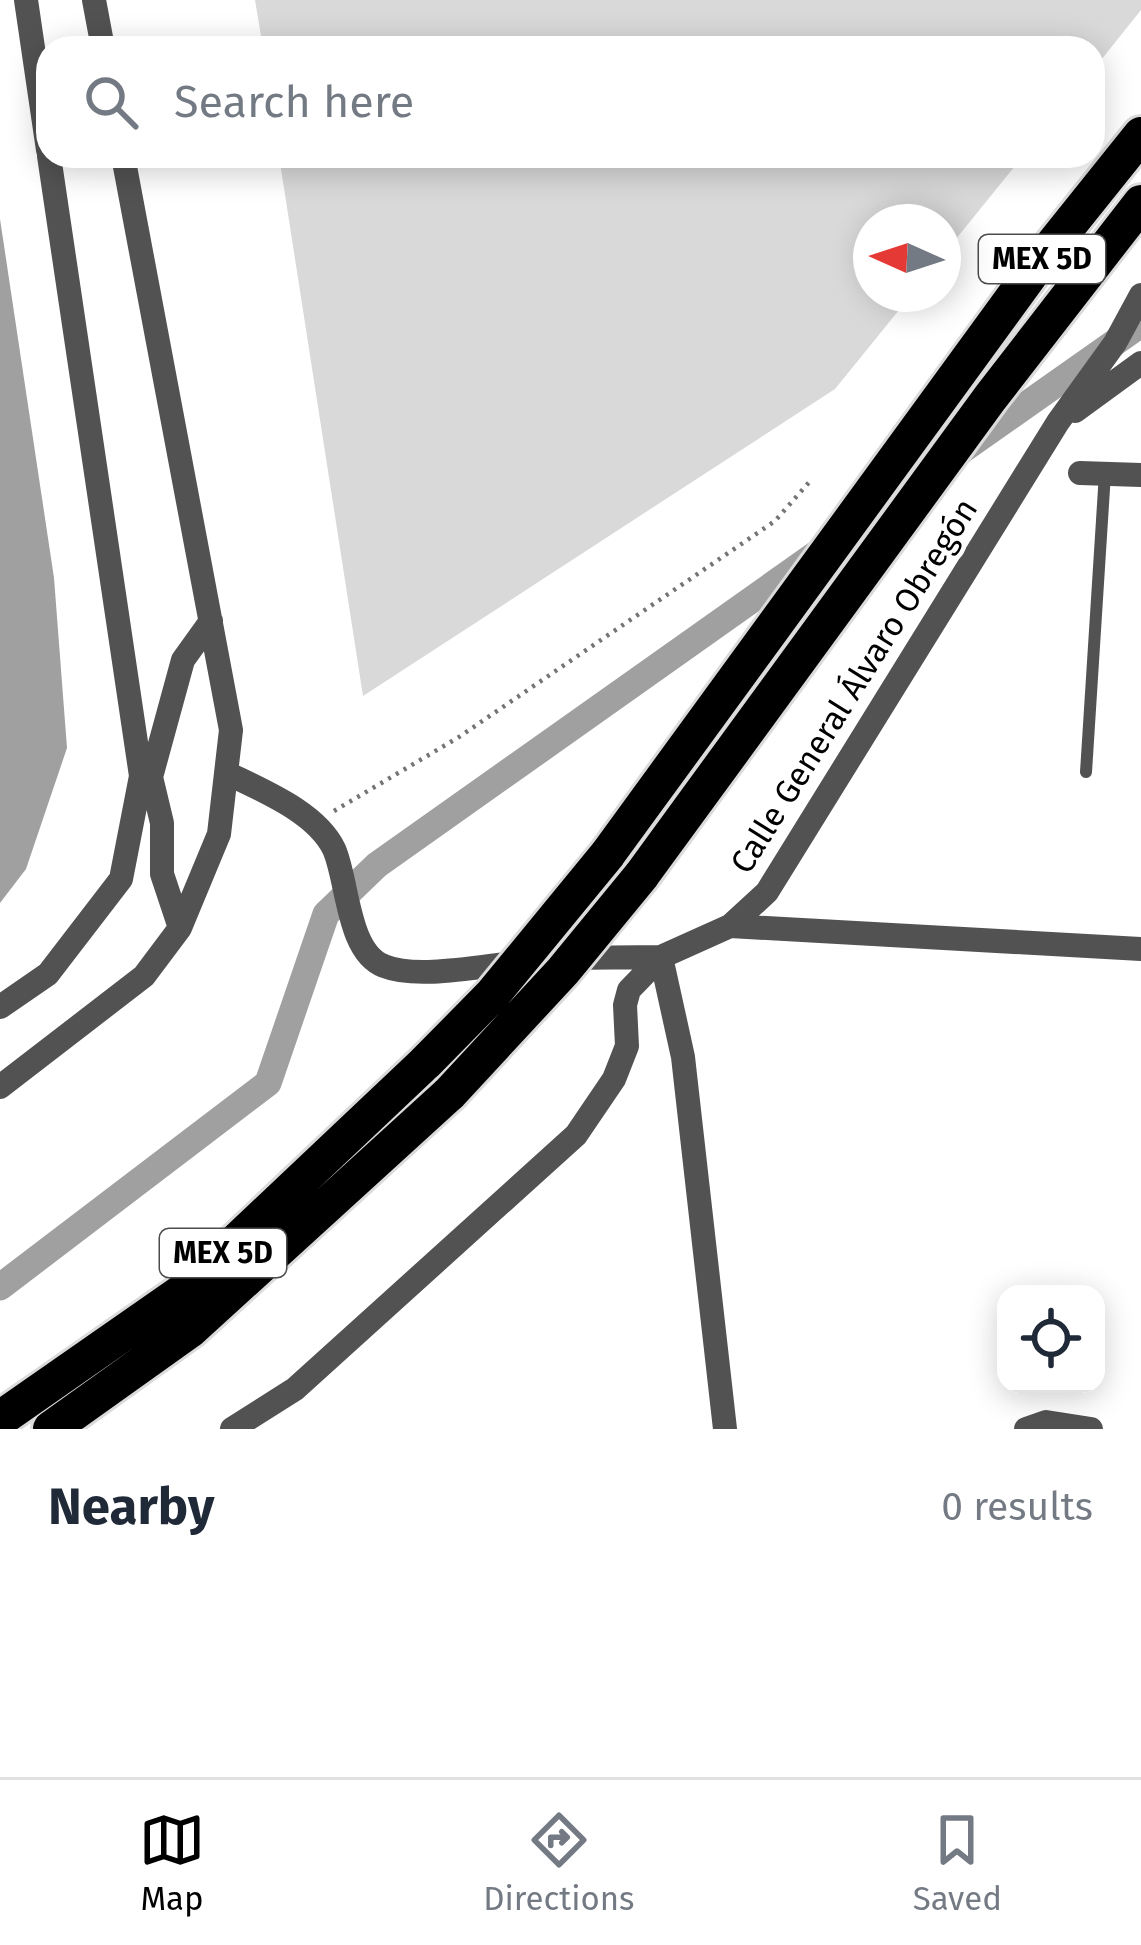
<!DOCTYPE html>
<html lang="en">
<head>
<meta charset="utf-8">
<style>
  :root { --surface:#fff; --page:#f6f6f7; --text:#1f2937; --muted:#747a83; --line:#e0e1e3; --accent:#000 }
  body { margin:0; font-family:"Fira Sans",sans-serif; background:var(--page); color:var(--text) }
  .controls { position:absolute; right:36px; bottom:36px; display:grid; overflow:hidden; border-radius:24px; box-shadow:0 6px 30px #0003 }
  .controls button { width:108px; height:108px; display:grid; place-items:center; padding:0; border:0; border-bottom:3px solid var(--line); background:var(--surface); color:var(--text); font:60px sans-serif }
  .compass { position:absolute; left:853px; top:204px; width:108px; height:108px; border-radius:50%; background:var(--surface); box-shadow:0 6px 30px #0003; rotate:273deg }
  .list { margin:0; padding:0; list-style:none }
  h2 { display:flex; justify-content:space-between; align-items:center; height:156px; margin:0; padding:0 48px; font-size:51px }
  h2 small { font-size:39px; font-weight:400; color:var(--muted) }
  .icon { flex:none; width:66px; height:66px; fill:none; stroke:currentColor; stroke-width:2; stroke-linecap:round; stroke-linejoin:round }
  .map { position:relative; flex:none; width:1141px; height:1429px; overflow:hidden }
  .search { position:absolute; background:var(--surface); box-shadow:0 6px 30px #0003; left:36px; right:36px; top:36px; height:132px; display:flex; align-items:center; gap:30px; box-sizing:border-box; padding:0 42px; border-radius:36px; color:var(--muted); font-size:45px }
  .sheet { height:348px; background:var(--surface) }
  nav { display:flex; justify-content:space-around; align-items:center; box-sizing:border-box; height:168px; border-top:3px solid var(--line); background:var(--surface); font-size:33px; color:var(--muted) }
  nav a { display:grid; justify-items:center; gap:6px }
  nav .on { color:var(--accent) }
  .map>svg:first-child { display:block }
  .green { fill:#d9d9d9 }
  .water { fill:#a0a0a0 }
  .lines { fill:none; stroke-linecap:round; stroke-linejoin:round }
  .canal { stroke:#a0a0a0; stroke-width:27 }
  .highway-casing { stroke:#dbdbdb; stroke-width:42 }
  .path { stroke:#747474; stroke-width:4.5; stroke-dasharray:3 6; stroke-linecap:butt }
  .lane { stroke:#525252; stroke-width:12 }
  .street { stroke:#525252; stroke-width:24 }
  .highway { stroke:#000; stroke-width:36 }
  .highway-bridge-casing { stroke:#dbdbdb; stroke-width:42; stroke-linecap:butt }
  .highway-bridge { stroke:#000; stroke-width:36 }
  .labels { text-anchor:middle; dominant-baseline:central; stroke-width:9; stroke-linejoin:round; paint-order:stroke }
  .shield { fill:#fff; stroke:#4c4c4c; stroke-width:3 }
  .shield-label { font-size:30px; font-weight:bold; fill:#000 }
  .street-label { font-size:33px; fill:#000; stroke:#fff }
</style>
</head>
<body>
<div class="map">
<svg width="1141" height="1429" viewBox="0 0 1141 1429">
  <rect width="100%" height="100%" fill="#fff"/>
  <path class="green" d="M255 0H1141V10L1093 70V48H263Z
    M279 156H1023L943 255V222H871V294H912L835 389 363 696Z"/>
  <path class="water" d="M0 219 54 578 67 748 26 869 0 903Z"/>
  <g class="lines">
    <path class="canal" d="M958 453 1141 324
      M0 1287 268 1083 326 914 377 865 819 552"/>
    <defs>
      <path id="highway" d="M607 855 1040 261 1141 135
        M641 876 990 398 1141 203
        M0 1419 185 1290 426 1062
        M51 1429 191 1329 450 1093"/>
    </defs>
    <use href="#highway" class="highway-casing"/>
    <path class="path" d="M334 811 459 737 775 521 811 480"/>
    <path class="lane" d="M1086 772 1105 473"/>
    <path class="street" d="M26 0 48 150
      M94 0 103 48
      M1075 411 1141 363
      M1080 473 1141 475
      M229 774C263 791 316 812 334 849 348 880 347 952 384 966 418 980 485 965 523 962
      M141 776 151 777 183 660 211 621
      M151 777 162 823V874L180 928
      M730 926 1141 949
      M564 958 661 957 683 1057 725 1429
      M0 1007 48 974 121 879 141 776 49 156
      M0 1087 144 976 180 928 219 834 231 730 123 156
      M232 1429 295 1389 576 1135 614 1079 627 1046 625 1005 629 990 661 957 730 926 767 892 1058 422 1115 343 1141 295
      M1026 1429 1046 1422 1091 1429"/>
    <use href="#highway" class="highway"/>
    <defs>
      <path id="highway-bridge" d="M426 1062 492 995 607 855
        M450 1093 563 971 641 876"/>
    </defs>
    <use href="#highway-bridge" class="highway-bridge-casing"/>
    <use href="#highway-bridge" class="highway-bridge"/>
  </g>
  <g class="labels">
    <g class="shield">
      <rect x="979" y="235" width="126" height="48" rx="9"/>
      <rect x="160" y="1229" width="126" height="48" rx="9"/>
    </g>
    <g class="shield-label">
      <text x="1042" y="259">MEX 5D</text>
      <text x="223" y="1253">MEX 5D</text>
    </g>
    <g class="street-label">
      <text transform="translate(854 686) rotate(-58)">Calle General Álvaro Obregón</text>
    </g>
  </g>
</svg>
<div class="controls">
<button><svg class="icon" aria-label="locate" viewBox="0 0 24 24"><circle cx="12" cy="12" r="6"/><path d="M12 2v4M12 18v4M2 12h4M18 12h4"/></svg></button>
</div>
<svg class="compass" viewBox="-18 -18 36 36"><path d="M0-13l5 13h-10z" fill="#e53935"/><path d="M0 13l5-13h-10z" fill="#747a83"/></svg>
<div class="search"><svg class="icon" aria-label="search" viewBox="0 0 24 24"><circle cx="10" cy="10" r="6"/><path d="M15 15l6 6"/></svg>Search here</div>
</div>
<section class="sheet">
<h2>Nearby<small>0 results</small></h2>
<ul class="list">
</ul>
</section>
<nav>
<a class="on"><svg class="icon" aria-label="map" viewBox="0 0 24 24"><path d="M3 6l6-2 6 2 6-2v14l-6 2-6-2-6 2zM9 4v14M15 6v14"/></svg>Map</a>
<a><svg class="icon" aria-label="directions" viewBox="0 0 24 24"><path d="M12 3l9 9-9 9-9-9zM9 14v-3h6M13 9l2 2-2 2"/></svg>Directions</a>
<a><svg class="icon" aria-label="saved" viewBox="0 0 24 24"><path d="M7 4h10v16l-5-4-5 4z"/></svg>Saved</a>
</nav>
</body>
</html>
